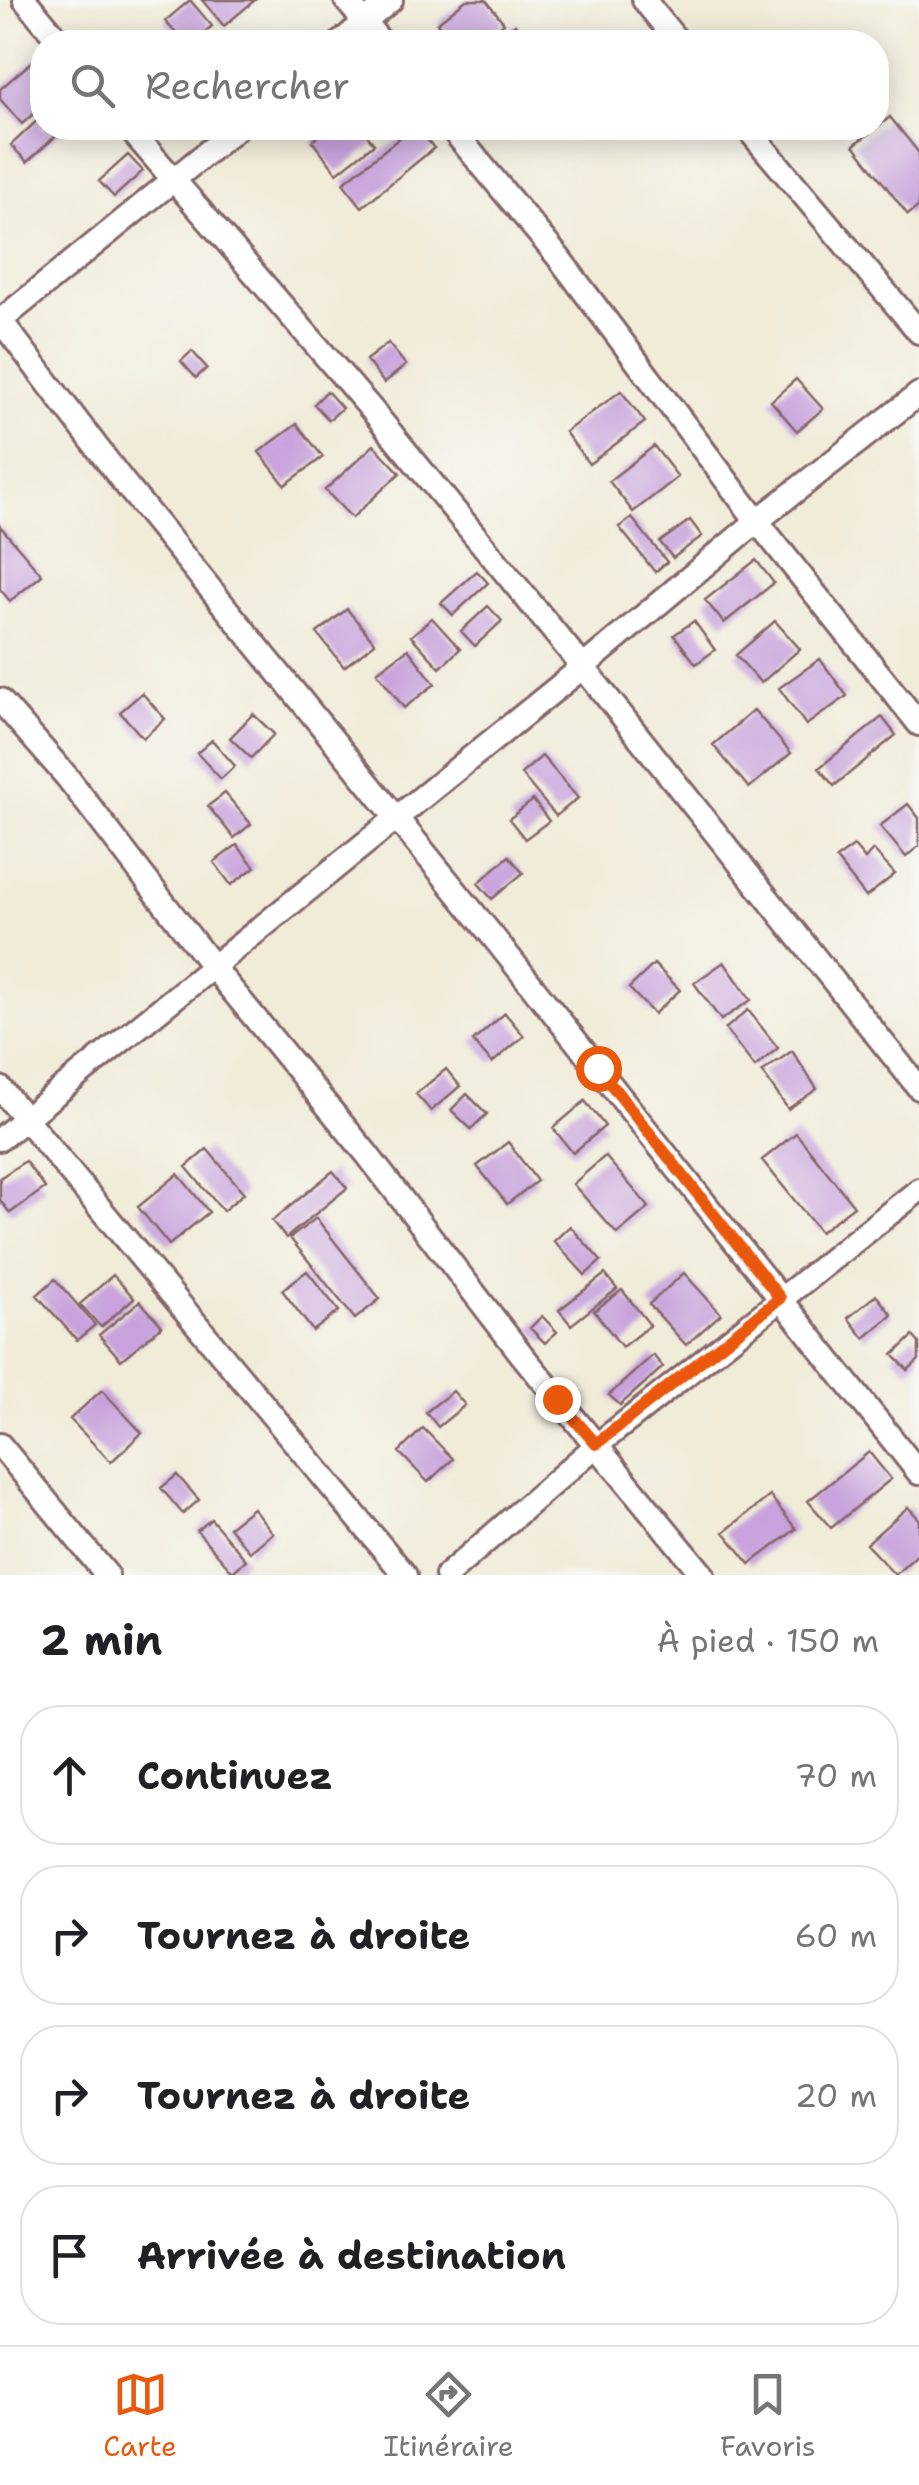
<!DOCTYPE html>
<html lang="fr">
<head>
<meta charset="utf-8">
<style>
  :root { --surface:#fff; --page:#f2f2f2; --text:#202124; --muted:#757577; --line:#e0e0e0; --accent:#ea580c }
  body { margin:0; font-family:"Shantell Sans",sans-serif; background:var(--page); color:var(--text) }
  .stop { position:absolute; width:30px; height:30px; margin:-22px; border:8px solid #ea580c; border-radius:50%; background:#fff }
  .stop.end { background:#ea580c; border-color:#fff; box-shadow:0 2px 10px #0008 }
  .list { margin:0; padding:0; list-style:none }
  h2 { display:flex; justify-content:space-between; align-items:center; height:130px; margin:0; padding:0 40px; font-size:42px }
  h2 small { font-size:32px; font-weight:400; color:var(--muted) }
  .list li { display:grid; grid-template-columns:65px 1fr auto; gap:30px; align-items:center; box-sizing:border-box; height:140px; margin:0 20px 20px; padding:0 20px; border:2px solid var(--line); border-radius:40px }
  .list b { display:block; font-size:38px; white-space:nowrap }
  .list em { font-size:32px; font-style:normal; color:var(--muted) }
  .icon { flex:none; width:55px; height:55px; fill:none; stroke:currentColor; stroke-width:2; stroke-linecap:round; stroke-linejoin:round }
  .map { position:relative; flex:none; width:919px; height:1575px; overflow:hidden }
  .search { position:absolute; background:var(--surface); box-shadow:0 5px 25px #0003; left:30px; right:30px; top:30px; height:110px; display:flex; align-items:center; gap:25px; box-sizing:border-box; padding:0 35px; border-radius:40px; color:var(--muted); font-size:38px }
  .sheet { height:770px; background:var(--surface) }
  nav { display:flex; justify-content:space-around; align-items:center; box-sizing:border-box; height:140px; border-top:2px solid var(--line); background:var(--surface); font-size:28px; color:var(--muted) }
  nav a { display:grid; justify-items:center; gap:5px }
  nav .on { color:var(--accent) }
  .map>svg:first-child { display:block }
  .building { fill:#c7a2dc }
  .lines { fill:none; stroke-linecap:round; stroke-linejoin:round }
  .minor-casing { stroke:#846668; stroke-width:28 }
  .minor { stroke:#fff; stroke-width:22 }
  .route { stroke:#ea580c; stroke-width:12 }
</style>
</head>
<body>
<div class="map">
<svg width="919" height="1575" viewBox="0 0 919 1575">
  <rect width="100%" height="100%" fill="#f6f6f2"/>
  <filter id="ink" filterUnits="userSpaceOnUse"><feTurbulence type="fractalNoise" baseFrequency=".01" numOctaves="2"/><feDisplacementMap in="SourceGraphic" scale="20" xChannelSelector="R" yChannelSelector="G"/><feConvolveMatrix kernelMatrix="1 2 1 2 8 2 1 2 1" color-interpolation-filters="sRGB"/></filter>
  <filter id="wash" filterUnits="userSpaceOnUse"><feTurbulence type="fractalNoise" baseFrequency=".0048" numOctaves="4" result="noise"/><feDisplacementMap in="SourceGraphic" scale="40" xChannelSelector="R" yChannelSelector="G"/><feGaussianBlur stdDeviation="2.25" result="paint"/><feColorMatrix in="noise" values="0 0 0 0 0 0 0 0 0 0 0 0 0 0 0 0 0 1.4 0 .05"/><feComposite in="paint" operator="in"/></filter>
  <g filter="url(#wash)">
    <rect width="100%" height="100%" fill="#f1ebd8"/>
    <g id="blocks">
      <path class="building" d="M190 0 212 26 193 42H184L165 21Z
        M202 0H255L224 26Z
        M466 0H486L504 23 478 42H453L437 23Z
        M515 24 530 42H493Z
        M42 53V107L22 124 0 99V89Z
        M42 116V128H65L27 162 11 145Z
        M890 117 919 153V206L908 215 854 145Z
        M329 128H361L374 144 337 173 312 141Z
        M412 128H417L434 148 362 207 343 183Z
        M128 155 143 171 114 197 99 181Z
        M388 343 406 365 384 383 366 360Z
        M192 351 207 368 196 378 181 361Z
        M796 379 823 409 797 431 771 401Z
        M327 391 342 408 329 420 314 404Z
        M621 391 645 422 589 464 565 432Z
        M297 424 323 457 285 485 259 452Z
        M374 445 400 473 352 518 325 490Z
        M654 446 678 477 633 512 609 481Z
        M632 518 667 562 655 572 619 527Z
        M690 520 702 536 673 558 660 542Z
        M0 526 42 575 10 601 0 589Z
        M756 560 774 583 724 623 705 600Z
        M477 571 488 583 453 615 441 603Z
        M488 606 502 621 475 646 461 631Z
        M347 609 375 643 344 667 317 633Z
        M432 618 460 649 440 668 411 636Z
        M694 621 715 650 696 664 674 635Z
        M775 621 800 649 761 683 736 655Z
        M408 649 435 684 404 708 377 672Z
        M820 659 847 696 806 725 779 688Z
        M142 693 165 719 143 738 120 712Z
        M754 710 791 753 749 788 713 745Z
        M253 714 274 734 251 758 230 738Z
        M882 717 896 735 834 786 819 768Z
        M212 740 235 766 221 779 197 753Z
        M542 756 578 798 556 816 521 774Z
        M225 793 251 824 234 838 208 806Z
        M533 800 549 821 525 839 509 819Z
        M908 804 919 818V846L906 857 880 826Z
        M237 845 255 867 231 885 214 862Z
        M854 846 865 859 873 850 895 874 866 897 836 859Z
        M509 856 523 873 492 899 478 883Z
        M724 962 751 1000 721 1020 694 983Z
        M654 964 680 990 654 1014 629 988Z
        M748 1010 778 1048 755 1067 725 1029Z
        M505 1013 524 1036 492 1063 473 1041Z
        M792 1051 817 1089 788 1109 762 1072Z
        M446 1069 460 1086 431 1111 416 1094Z
        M467 1094 487 1114 471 1129 451 1110Z
        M585 1101 605 1126 573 1153 553 1128Z
        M796 1133 854 1206 820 1232 762 1160Z
        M508 1142 537 1181 507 1204 477 1166Z
        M207 1149 244 1193 223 1211 186 1167Z
        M605 1156 649 1207 617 1234 573 1184Z
        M25 1161 45 1188 10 1213 0 1200V1178Z
        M333 1171 347 1188 286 1238 272 1221Z
        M178 1174 209 1212 169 1245 138 1207Z
        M316 1218 380 1299 355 1319 290 1238Z
        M570 1226 601 1261 585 1275 554 1241Z
        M307 1271 339 1311 313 1331 282 1290Z
        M684 1273 721 1314 686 1345 649 1304Z
        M605 1274 617 1289 571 1325 559 1310Z
        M113 1275 134 1298 101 1327 80 1304Z
        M55 1279 95 1325 77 1340 37 1295Z
        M622 1290 650 1325 622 1347 594 1311Z
        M876 1295 892 1315 864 1338 848 1318Z
        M140 1301 162 1326 121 1360 99 1335Z
        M542 1316 557 1332 545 1343 530 1328Z
        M913 1336 919 1343V1360L908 1370 893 1355Z
        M653 1355 663 1367 620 1405 609 1395Z
        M102 1390 142 1433 111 1462 70 1419Z
        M453 1391 465 1405 438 1427 426 1412Z
        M423 1428 453 1459 428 1482 399 1452Z
        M869 1452 891 1479 831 1528 808 1501Z
        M177 1475 199 1500 183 1514 161 1488Z
        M770 1496 796 1529 750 1564 724 1532Z
        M908 1507 919 1519V1553L895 1575 866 1544Z
        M253 1508 273 1533 250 1552 229 1527Z
        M211 1519 246 1560 233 1572 197 1531Z"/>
    </g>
  </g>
  <g filter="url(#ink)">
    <use href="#blocks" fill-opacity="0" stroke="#846668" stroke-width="2.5"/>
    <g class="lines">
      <defs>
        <path id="minor" d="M25 0 60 42
          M346 0 381 42
          M644 0 678 42
          M341 42 391 0
          M129 128 372 410 583 667 919 1088
          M451 128 559 258 757 521 919 724
          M747 128 919 332
          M0 321 237 128
          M1 321 121 479 494 938 919 1473
          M0 700 67 777 213 967 366 1153 522 1355 703 1575
          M0 1088 405 1575
          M0 1139 583 667 757 521 919 394
          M0 1445 107 1575
          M447 1575 597 1445 919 1190"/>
      </defs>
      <use href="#minor" class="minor-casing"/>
      <use href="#minor" class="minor"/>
    </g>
  </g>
  <g class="lines" filter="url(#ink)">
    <path class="route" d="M557 1399 596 1444 780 1298 598 1068"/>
  </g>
</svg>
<div class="stop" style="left:598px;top:1068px"></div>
<div class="stop end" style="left:557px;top:1399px"></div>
<div class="search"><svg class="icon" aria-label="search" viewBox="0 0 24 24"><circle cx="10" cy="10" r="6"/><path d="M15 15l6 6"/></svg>Rechercher</div>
</div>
<section class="sheet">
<h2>2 min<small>À pied · 150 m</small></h2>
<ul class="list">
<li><svg class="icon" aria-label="ahead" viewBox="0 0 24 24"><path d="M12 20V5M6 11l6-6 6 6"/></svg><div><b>Continuez</b></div><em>70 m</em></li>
<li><svg class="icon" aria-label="right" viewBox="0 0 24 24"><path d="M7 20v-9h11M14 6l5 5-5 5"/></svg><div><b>Tournez à droite</b></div><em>60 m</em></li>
<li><svg class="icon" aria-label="right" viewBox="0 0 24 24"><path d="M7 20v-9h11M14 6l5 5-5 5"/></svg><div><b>Tournez à droite</b></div><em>20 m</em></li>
<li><svg class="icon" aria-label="arrive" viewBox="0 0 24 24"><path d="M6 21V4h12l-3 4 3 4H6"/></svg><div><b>Arrivée à destination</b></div></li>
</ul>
</section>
<nav>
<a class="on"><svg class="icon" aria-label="map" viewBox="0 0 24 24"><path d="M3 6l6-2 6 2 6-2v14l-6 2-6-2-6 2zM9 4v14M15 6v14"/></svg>Carte</a>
<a><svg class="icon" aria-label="directions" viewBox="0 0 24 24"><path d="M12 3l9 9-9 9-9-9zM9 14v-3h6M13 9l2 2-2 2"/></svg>Itinéraire</a>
<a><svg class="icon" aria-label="saved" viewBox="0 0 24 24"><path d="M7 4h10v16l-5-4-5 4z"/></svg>Favoris</a>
</nav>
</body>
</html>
